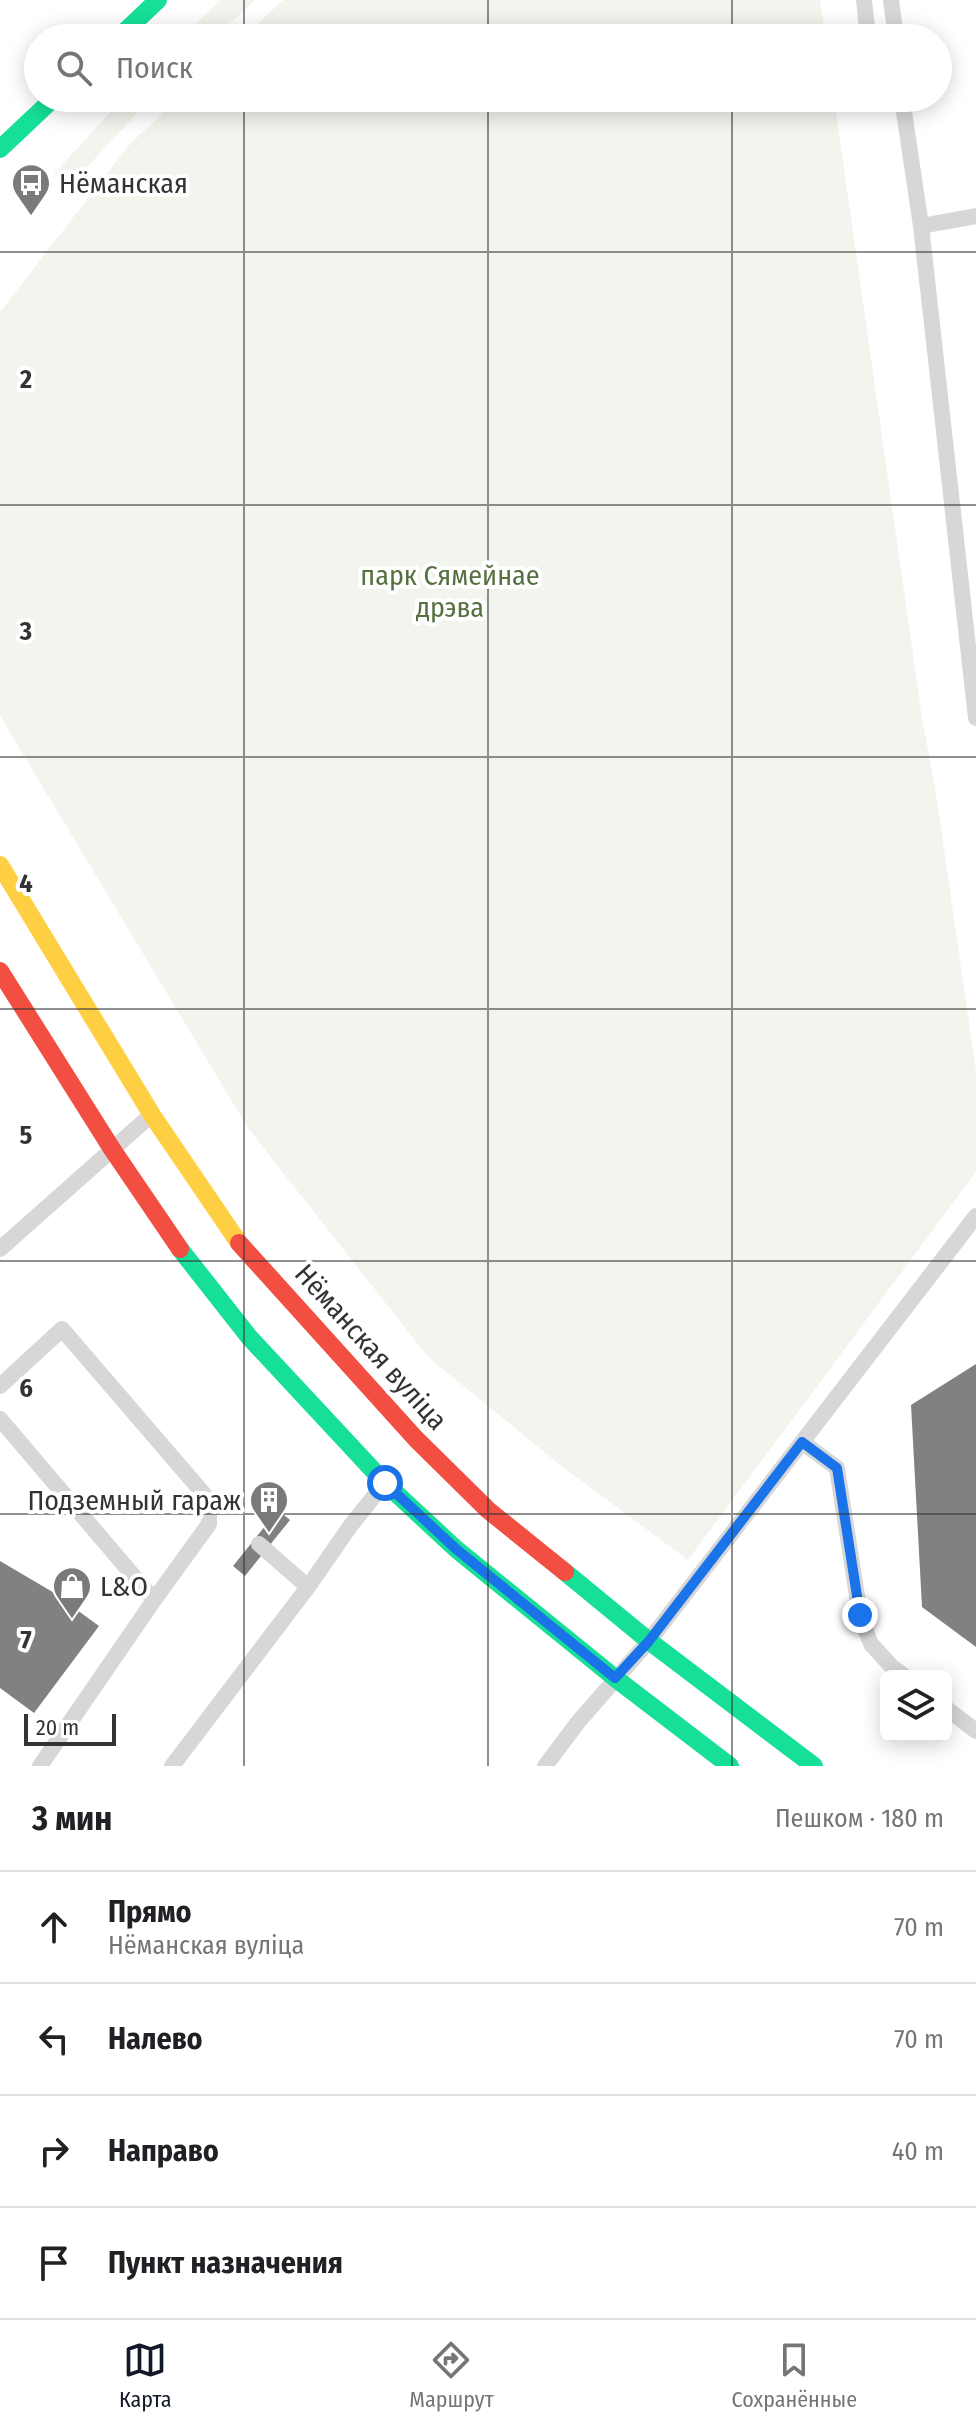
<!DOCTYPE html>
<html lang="ru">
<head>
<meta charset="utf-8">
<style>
  :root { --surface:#fff; --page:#f6f6f6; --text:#202124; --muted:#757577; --line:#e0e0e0; --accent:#111827 }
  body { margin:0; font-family:"Fira Sans Condensed",sans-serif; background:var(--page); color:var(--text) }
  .controls { position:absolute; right:24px; bottom:24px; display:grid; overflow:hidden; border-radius:12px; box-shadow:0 4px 20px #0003 }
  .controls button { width:72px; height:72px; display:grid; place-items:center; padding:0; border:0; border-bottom:2px solid var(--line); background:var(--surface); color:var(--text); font:40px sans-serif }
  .scale { position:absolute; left:24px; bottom:20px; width:92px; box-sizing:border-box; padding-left:8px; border:4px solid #333; border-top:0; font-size:22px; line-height:28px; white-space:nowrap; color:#333; -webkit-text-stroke:6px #fff; paint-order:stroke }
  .stop { position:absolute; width:24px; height:24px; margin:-18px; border:6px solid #1a73e8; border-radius:50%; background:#fff }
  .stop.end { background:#1a73e8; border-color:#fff; box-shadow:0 2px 8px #0008 }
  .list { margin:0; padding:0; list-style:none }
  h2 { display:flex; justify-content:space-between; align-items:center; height:104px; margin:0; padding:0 32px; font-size:34px }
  h2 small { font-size:26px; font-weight:400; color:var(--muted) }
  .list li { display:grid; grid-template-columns:52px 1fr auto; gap:24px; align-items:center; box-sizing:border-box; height:112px; padding:0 32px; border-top:2px solid var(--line) }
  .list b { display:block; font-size:30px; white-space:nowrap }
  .list p { margin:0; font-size:26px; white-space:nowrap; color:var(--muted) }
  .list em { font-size:26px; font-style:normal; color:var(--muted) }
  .icon { flex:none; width:44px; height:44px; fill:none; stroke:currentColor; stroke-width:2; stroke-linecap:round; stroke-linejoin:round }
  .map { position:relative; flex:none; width:976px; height:1766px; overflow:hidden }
  .search { position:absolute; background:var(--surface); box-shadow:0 4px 20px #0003; left:24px; right:24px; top:24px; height:88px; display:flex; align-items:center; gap:20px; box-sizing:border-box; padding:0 28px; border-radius:44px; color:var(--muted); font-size:30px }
  .sheet { height:552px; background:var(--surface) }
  nav { display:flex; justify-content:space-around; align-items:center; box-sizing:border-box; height:112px; border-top:2px solid var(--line); background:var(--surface); font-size:22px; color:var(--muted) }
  nav a { display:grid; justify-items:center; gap:4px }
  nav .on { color:var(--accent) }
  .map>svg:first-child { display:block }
  .green { fill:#f1f5ed }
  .building { fill:#818181 }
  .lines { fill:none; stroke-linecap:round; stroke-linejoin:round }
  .lane { stroke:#d7d7d7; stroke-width:16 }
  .fast { stroke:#16e098; stroke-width:18 }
  .slow { stroke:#ffcf43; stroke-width:18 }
  .jam { stroke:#f24e42; stroke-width:18 }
  .route { stroke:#1a73e8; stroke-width:10 }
  .grid { fill:none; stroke:#333; stroke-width:2; stroke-opacity:0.55 }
  .labels { text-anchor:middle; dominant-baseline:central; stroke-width:8; stroke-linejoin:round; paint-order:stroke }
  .poi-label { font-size:28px; fill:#333; stroke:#fff; text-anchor:start }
  .park-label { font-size:28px; fill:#56703f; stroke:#fff }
  .street-label { font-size:28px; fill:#333; stroke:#fff }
  .grid-label { font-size:26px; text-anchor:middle; font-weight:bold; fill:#333; stroke:#fff; stroke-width:8; stroke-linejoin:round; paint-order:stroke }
</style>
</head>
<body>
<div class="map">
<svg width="976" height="1766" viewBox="0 0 976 1766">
  <rect width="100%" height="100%" fill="#fff"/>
  <path class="green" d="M221 0H255L214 38H180Z
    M283 0H820L826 38H243Z
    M123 98H151L76 179H64L54 174Z
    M179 98H834L922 718 936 794 976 1071V1172L688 1560 559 1464 428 1357 248 1128 0 716V312L130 144Z"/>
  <path class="building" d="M976 1364V1647L922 1607 911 1405Z
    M278 1510 290 1520 245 1576 233 1566Z
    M0 1561 51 1591 99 1626 34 1713 0 1688Z"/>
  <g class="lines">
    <path class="lane" d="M864 0 868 38
      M891 0 896 38
      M902 98 921 226 976 718
      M921 226 976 216
      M0 1249 150 1116
      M0 1386 62 1329 209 1500V1524L154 1600
      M0 1419 154 1600 40 1766
      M802 1442 837 1468 860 1615 871 1644 892 1667 904 1676
      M259 1544 308 1587
      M946 1708 976 1731
      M172 1766 308 1587 351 1525 384 1484
      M545 1766 579 1721 649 1641 976 1216"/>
    <path class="fast" d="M118 38 158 0
      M0 149 54 98
      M180 1249 249 1337 385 1483 456 1549 615 1678 730 1766
      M565 1572 649 1641 814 1766"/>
    <path class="slow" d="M0 865 152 1115 239 1243"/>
    <path class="jam" d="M0 971 112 1149 180 1249
      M239 1243 416 1439 488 1510 565 1572"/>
  </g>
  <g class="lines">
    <path class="route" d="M385 1483 456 1549 615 1678 649 1641 802 1442 837 1468 860 1615"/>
  </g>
  <path class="grid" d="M244 0V38M488 0V38M732 0V38M244 98V1766M488 98V1766M732 98V1766M0 252H976M0 505H976M0 757H976M0 1009H976M0 1261H976M0 1514H976"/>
  <defs>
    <symbol id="bus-pin" viewBox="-11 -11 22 30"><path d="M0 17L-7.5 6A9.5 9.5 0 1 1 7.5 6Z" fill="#7a7a7a" stroke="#fff"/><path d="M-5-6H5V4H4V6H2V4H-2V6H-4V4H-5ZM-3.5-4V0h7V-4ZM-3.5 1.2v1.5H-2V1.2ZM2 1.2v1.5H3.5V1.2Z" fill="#fff"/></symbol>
    <symbol id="building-pin" viewBox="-11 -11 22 30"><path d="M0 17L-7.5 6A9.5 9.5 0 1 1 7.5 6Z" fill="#7a7a7a" stroke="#fff"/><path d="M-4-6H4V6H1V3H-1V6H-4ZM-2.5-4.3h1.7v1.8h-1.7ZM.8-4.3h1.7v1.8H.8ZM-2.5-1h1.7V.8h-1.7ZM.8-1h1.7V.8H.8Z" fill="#fff"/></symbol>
    <symbol id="shop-pin" viewBox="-11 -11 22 30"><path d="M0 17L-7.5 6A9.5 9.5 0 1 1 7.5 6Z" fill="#7a7a7a" stroke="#fff"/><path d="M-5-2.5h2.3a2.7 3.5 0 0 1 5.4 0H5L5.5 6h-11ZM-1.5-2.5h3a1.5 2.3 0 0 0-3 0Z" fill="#fff"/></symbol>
  </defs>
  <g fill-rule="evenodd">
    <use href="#bus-pin" x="9" y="161" width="44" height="60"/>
    <use href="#building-pin" x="247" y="1478" width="44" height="60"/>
    <use href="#shop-pin" x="50" y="1564" width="44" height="60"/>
  </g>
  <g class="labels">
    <g class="poi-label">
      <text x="59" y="183">Нёманская</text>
      <text x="241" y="1500" text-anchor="end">Подземный гараж</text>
      <text x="100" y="1586">L&amp;O</text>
    </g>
    <g class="park-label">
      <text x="450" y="575">парк Сямейнае<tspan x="450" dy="32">дрэва</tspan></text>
    </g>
    <g class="street-label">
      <text transform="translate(371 1347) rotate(48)">Нёманская вуліца</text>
    </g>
  </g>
  <g class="grid-label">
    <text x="26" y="388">2</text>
    <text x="26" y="640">3</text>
    <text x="26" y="892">4</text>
    <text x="26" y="1144">5</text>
    <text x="26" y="1397">6</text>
    <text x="26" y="1649">7</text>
  </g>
</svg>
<div class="controls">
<button><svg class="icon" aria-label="layers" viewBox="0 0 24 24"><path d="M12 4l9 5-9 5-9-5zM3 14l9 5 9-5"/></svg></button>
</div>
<div class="scale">20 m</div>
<div class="stop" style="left:385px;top:1483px"></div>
<div class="stop end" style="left:860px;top:1615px"></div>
<div class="search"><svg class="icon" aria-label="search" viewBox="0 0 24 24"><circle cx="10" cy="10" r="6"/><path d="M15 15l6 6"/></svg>Поиск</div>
</div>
<section class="sheet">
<h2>3 мин<small>Пешком · 180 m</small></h2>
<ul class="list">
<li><svg class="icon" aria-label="ahead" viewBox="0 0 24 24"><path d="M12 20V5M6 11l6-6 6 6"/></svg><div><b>Прямо</b><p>Нёманская вуліца</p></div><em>70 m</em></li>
<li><svg class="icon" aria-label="left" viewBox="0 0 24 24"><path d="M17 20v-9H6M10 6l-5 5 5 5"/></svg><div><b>Налево</b></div><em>70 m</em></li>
<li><svg class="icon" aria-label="right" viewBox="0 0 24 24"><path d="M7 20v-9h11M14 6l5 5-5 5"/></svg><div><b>Направо</b></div><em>40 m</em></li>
<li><svg class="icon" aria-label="arrive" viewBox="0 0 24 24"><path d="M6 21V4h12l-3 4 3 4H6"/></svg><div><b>Пункт назначения</b></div></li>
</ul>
</section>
<nav>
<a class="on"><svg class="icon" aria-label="map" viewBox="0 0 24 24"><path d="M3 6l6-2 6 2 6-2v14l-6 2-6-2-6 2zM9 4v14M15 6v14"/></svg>Карта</a>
<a><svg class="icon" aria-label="directions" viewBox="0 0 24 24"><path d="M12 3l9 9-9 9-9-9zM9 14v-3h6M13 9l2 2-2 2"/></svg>Маршрут</a>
<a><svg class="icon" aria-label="saved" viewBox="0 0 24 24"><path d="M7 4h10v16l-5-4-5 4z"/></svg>Сохранённые</a>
</nav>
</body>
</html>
